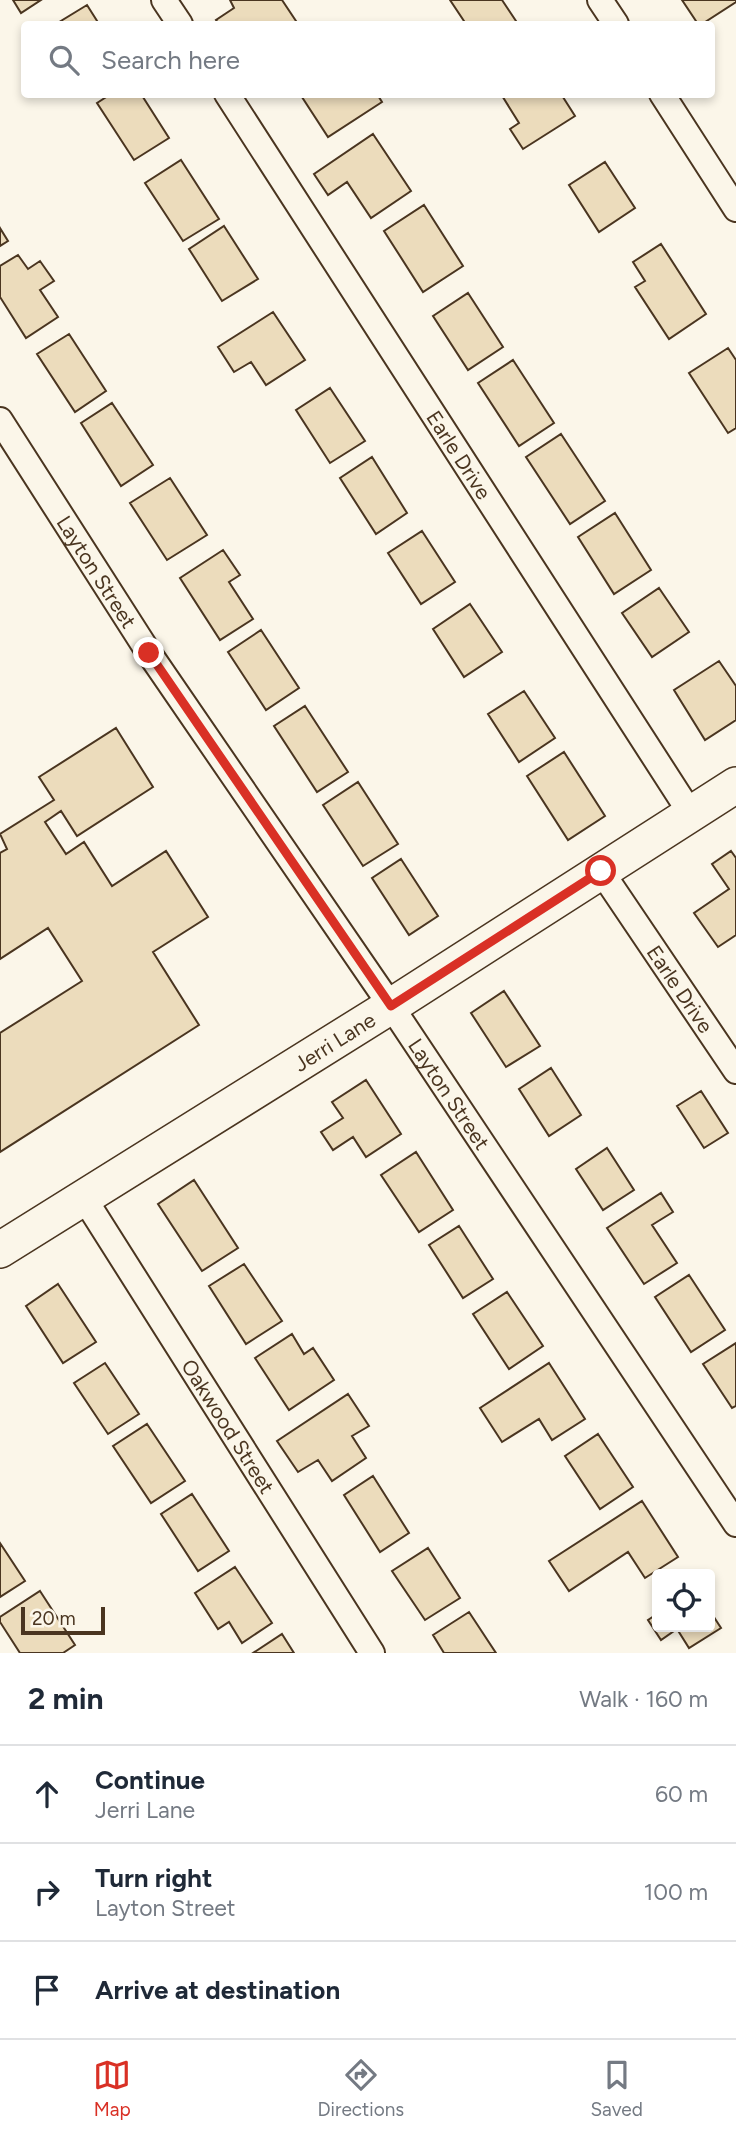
<!DOCTYPE html>
<html lang="en">
<head>
<meta charset="utf-8">
<style>
  :root { --surface:#fff; --page:#f6f6f7; --text:#1f2937; --muted:#747a83; --line:#e0e1e3; --accent:#d93025 }
  body { margin:0; font-family:Figtree,sans-serif; background:var(--page); color:var(--text) }
  .controls { position:absolute; right:21px; bottom:21px; display:grid; overflow:hidden; border-radius:7px; box-shadow:0 4px 10px #0003 }
  .controls button { width:63px; height:63px; display:grid; place-items:center; padding:0; border:0; border-bottom:2px solid var(--line); background:var(--surface); color:var(--text); font:35px sans-serif }
  .scale { position:absolute; left:21px; bottom:18px; width:84px; box-sizing:border-box; padding-left:7px; border:4px solid #4a3520; border-top:0; font-size:19px; line-height:24px; white-space:nowrap; color:#4a3520; -webkit-text-stroke:5px #fbf6e9; paint-order:stroke }
  .stop { position:absolute; width:21px; height:21px; margin:-16px; border:5px solid #d93025; border-radius:50%; background:#fff }
  .stop.end { background:#d93025; border-color:#fff; box-shadow:0 2px 7px #0008 }
  .list { margin:0; padding:0; list-style:none }
  h2 { display:flex; justify-content:space-between; align-items:center; height:91px; margin:0; padding:0 28px; font-size:30px }
  h2 small { font-size:23px; font-weight:400; color:var(--muted) }
  .list li { display:grid; grid-template-columns:46px 1fr auto; gap:21px; align-items:center; box-sizing:border-box; height:98px; padding:0 28px; border-top:2px solid var(--line) }
  .list b { display:block; font-size:26px; white-space:nowrap }
  .list p { margin:0; font-size:23px; white-space:nowrap; color:var(--muted) }
  .list em { font-size:23px; font-style:normal; color:var(--muted) }
  .icon { flex:none; width:38px; height:38px; fill:none; stroke:currentColor; stroke-width:2; stroke-linecap:round; stroke-linejoin:round }
  .map { position:relative; flex:none; width:736px; height:1653px; overflow:hidden }
  .search { position:absolute; background:var(--surface); box-shadow:0 4px 10px #0003; left:21px; right:21px; top:21px; height:77px; display:flex; align-items:center; gap:18px; box-sizing:border-box; padding:0 24px; border-radius:7px; color:var(--muted); font-size:26px }
  .sheet { height:385px; background:var(--surface) }
  nav { display:flex; justify-content:space-around; align-items:center; box-sizing:border-box; height:98px; border-top:2px solid var(--line); background:var(--surface); font-size:19px; color:var(--muted) }
  nav a { display:grid; justify-items:center; gap:4px }
  nav .on { color:var(--accent) }
  .map>svg:first-child { display:block }
  .building { fill:#ecdcbc; stroke:#4a3520; stroke-width:2 }
  .lines { fill:none; stroke-linecap:round; stroke-linejoin:round }
  .street-casing { stroke:#4a3520; stroke-width:28 }
  .secondary-casing { stroke:#4a3520; stroke-width:38 }
  .street { stroke:#fbf6e9; stroke-width:24 }
  .secondary { stroke:#fbf6e9; stroke-width:35 }
  .route { stroke:#d93025; stroke-width:9 }
  .labels { text-anchor:middle; dominant-baseline:central; stroke-width:5; stroke-linejoin:round; paint-order:stroke }
  .street-label { font-size:21px; fill:#4a3520; stroke:#fbf6e9 }
</style>
</head>
<body>
<div class="map">
<svg width="736" height="1653" viewBox="0 0 736 1653">
  <rect width="100%" height="100%" fill="#fbf6e9"/>
  <path class="building" d="M13 0H41L21 13Z
    M230 0H282L298 24H219L216 20 234 8Z
    M450 0H502L518 24H466Z
    M682 0H736V2L702 24H698Z
    M87 5 99 24H56Z
    M111 94H141L169 138 134 160 97 103Z
    M300 94H377L382 102 328 137Z
    M501 94H561L575 116 523 149 510 129 519 123Z
    M373 134 411 191 371 218 347 182 328 195 314 174Z
    M181 160 219 219 183 241 145 183Z
    M605 162 635 208 599 232 569 185Z
    M424 205 463 266 423 292 384 231Z
    M224 226 258 279 222 301 189 249Z
    M0 228 8 241 0 246Z
    M661 244 706 314 669 339 635 287 645 281 633 262Z
    M18 255 28 269 40 261 54 281 40 290 58 317 26 338 0 297V266Z
    M468 293 503 347 468 370 433 316Z
    M273 312 305 360 266 385 251 362 234 372 218 347Z
    M69 334 106 391 75 412 37 354Z
    M728 348 736 360V428L728 433 689 373Z
    M513 360 554 423 519 446 478 383Z
    M330 388 365 441 330 463 296 410Z
    M112 403 153 465 121 486 81 423Z
    M561 434 605 501 570 524 526 457Z
    M372 457 407 513 376 534 340 478Z
    M170 478 207 535 167 560 130 503Z
    M615 513 651 570 614 594 578 537Z
    M422 531 455 582 421 604 388 553Z
    M223 550 240 575 229 582 253 619 220 640 180 578Z
    M659 588 689 632 652 657 622 613Z
    M470 604 502 652 464 677 433 629Z
    M261 630 299 688 266 710 228 652Z
    M719 661 736 686V720L705 740 674 690Z
    M524 691 555 738 519 762 488 714Z
    M305 706 348 772 317 792 274 726Z
    M116 728 153 787 77 836 61 811 45 822 66 854 84 842 112 886 166 851 208 917 153 952 199 1025 0 1152V1033L82 981 48 928 0 959V853L7 849 0 834 54 800 39 777Z
    M564 752 605 816 568 840 527 776Z
    M358 782 398 844 363 866 323 805Z
    M731 851 736 858V935L718 947 694 913 729 889 712 864Z
    M401 859 438 916 409 935 372 878Z
    M504 991 540 1046 506 1067 471 1013Z
    M551 1068 581 1115 549 1136 519 1089Z
    M366 1080 401 1134 366 1157 353 1137 333 1150 321 1132 343 1118 332 1102Z
    M701 1091 728 1133 704 1148 677 1106Z
    M607 1148 634 1190 603 1210 576 1169Z
    M416 1152 453 1210 419 1232 381 1175Z
    M194 1180 238 1248 202 1271 158 1204Z
    M661 1193 673 1212 652 1225 677 1263 644 1284 607 1228Z
    M459 1226 493 1279 463 1298 429 1245Z
    M244 1264 282 1321 246 1344 209 1286Z
    M689 1275 725 1330 691 1352 655 1297Z
    M58 1284 96 1342 63 1363 26 1306Z
    M507 1292 543 1346 509 1369 473 1314Z
    M292 1334 304 1354 313 1348 334 1380 289 1410 255 1358Z
    M736 1343V1406L732 1408 703 1364Z
    M105 1363 139 1414 108 1434 74 1383Z
    M549 1363 585 1419 552 1440 539 1419 502 1442 480 1408Z
    M348 1394 369 1426 352 1436 366 1458 332 1481 318 1460 298 1472 277 1441Z
    M147 1424 185 1481 151 1503 113 1446Z
    M598 1434 633 1487 600 1509 565 1456Z
    M373 1476 409 1533 380 1552 344 1495Z
    M192 1494 229 1551 198 1571 161 1514Z
    M642 1501 678 1557 645 1578 628 1552 569 1591 549 1561Z
    M0 1543 25 1581 0 1597Z
    M428 1548 460 1598 425 1620 392 1571Z
    M235 1567 272 1623 242 1643 229 1622 218 1629 195 1593Z
    M40 1591 75 1645 63 1653H20L0 1622V1617Z
    M710 1611 721 1628 689 1648 677 1629 661 1640 648 1620 657 1614V1627H710Z
    M469 1612 496 1653H444L433 1635Z
    M282 1634 294 1653H253Z"/>
  <g class="lines">
    <defs>
      <g id="street">
        <path d="M164 0 180 24"/>
        <path d="M600 0 616 24"/>
        <path id="s1" d="M227 94 691 814"/>
        <path d="M662 94 736 209"/>
        <path id="s2" d="M0 420 149 653 391 1006 736 1524"/>
        <path id="s3" d="M601 871 736 1071"/>
        <path id="s4" d="M84 1198 372 1653"/>
      </g>
      <g id="secondary">
        <path id="s5" d="M0 1250 391 1006 736 785"/>
      </g>
    </defs>
    <use href="#street" class="street-casing"/>
    <use href="#secondary" class="secondary-casing"/>
    <use href="#street" class="street"/>
    <use href="#secondary" class="secondary"/>
  </g>
  <g class="lines">
    <path class="route" d="M149 653 391 1006 601 871"/>
  </g>
  <g class="labels">
    <g class="street-label">
      <text stroke="none"><textPath href="#s1" startOffset="429">Earle Drive</textPath></text>
      <text stroke="none"><textPath href="#s2" startOffset="180">Layton Street</textPath></text>
      <text stroke="none"><textPath href="#s3" startOffset="142">Earle Drive</textPath></text>
      <text stroke="none"><textPath href="#s5" startOffset="394">Jerri Lane</textPath></text>
      <text stroke="none"><textPath href="#s2" startOffset="810">Layton Street</textPath></text>
      <text stroke="none"><textPath href="#s4" startOffset="270">Oakwood Street</textPath></text>
    </g>
  </g>
</svg>
<div class="controls">
<button><svg class="icon" aria-label="locate" viewBox="0 0 24 24"><circle cx="12" cy="12" r="6"/><path d="M12 2v4M12 18v4M2 12h4M18 12h4"/></svg></button>
</div>
<div class="scale">20 m</div>
<div class="stop" style="left:601px;top:871px"></div>
<div class="stop end" style="left:149px;top:653px"></div>
<div class="search"><svg class="icon" aria-label="search" viewBox="0 0 24 24"><circle cx="10" cy="10" r="6"/><path d="M15 15l6 6"/></svg>Search here</div>
</div>
<section class="sheet">
<h2>2 min<small>Walk · 160 m</small></h2>
<ul class="list">
<li><svg class="icon" aria-label="ahead" viewBox="0 0 24 24"><path d="M12 20V5M6 11l6-6 6 6"/></svg><div><b>Continue</b><p>Jerri Lane</p></div><em>60 m</em></li>
<li><svg class="icon" aria-label="right" viewBox="0 0 24 24"><path d="M7 20v-9h11M14 6l5 5-5 5"/></svg><div><b>Turn right</b><p>Layton Street</p></div><em>100 m</em></li>
<li><svg class="icon" aria-label="arrive" viewBox="0 0 24 24"><path d="M6 21V4h12l-3 4 3 4H6"/></svg><div><b>Arrive at destination</b></div></li>
</ul>
</section>
<nav>
<a class="on"><svg class="icon" aria-label="map" viewBox="0 0 24 24"><path d="M3 6l6-2 6 2 6-2v14l-6 2-6-2-6 2zM9 4v14M15 6v14"/></svg>Map</a>
<a><svg class="icon" aria-label="directions" viewBox="0 0 24 24"><path d="M12 3l9 9-9 9-9-9zM9 14v-3h6M13 9l2 2-2 2"/></svg>Directions</a>
<a><svg class="icon" aria-label="saved" viewBox="0 0 24 24"><path d="M7 4h10v16l-5-4-5 4z"/></svg>Saved</a>
</nav>
</body>
</html>
